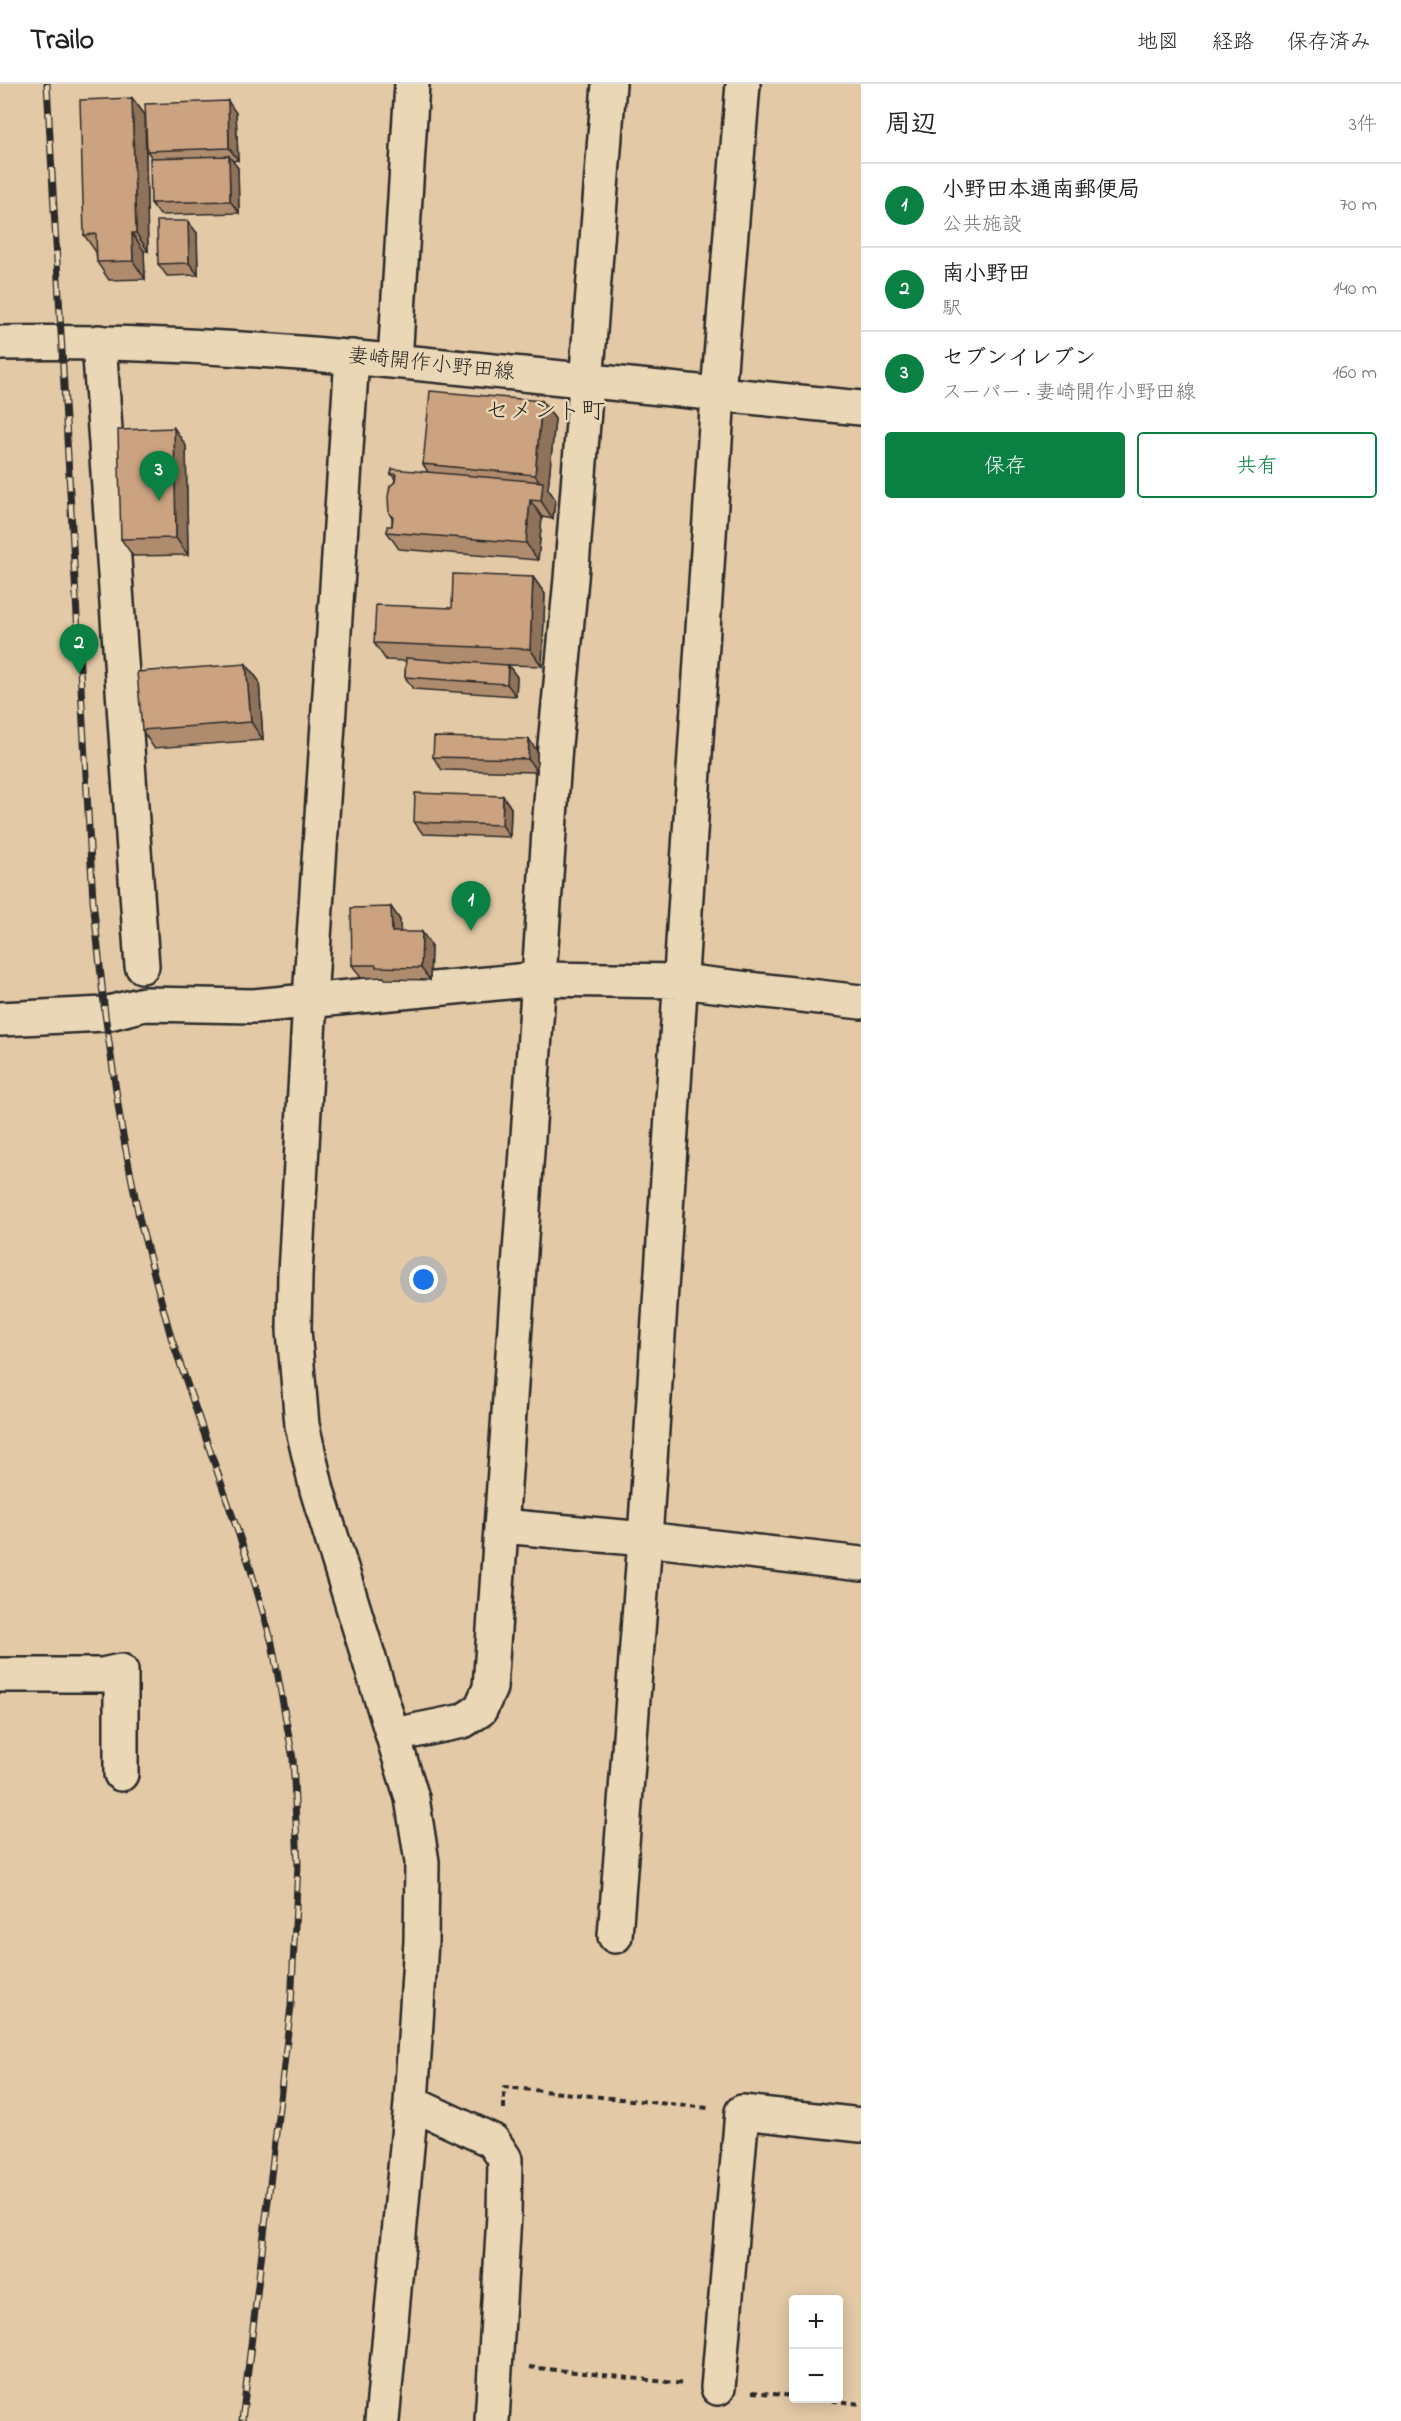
<!DOCTYPE html>
<html lang="ja">
<head>
<meta charset="utf-8">
<style>
  :root { --surface:#fff; --page:#f2f2f2; --text:#222; --muted:#767676; --line:#e0e0e0; --accent:#0b8043 }
  body { margin:0; font-family:"Indie Flower","Klee One",sans-serif; background:var(--page); color:var(--text) }
  .controls { position:absolute; right:18px; bottom:18px; display:grid; overflow:hidden; border-radius:6px; box-shadow:0 3px 15px #0003 }
  .controls button { width:54px; height:54px; display:grid; place-items:center; padding:0; border:0; border-bottom:2px solid var(--line); background:var(--surface); color:var(--text); font:30px sans-serif }
  .you { position:absolute; left:424px; top:1196px; width:21px; height:21px; margin:-15px; border:4px solid #fff; border-radius:50%; background:#1a73e8; box-shadow:0 0 0 9px #1a73e833 }
  .badge { display:grid; place-items:center; width:39px; height:39px; border-radius:50%; background:var(--accent); color:#fff; font-size:20px; font-weight:700 }
  .pin { position:absolute; translate:-50% -50px; filter:drop-shadow(0 2px 3px #0008) }
  .pin::after { content:''; position:absolute; top:32px; width:21px; height:18px; background:inherit; clip-path:polygon(0 0,100% 0,50% 100%) }
  .list { margin:0; padding:0; list-style:none }
  h2 { display:flex; justify-content:space-between; align-items:center; height:78px; margin:0; padding:0 24px; font-size:26px }
  h2 small { font-size:20px; font-weight:400; color:var(--muted) }
  .list li { display:grid; grid-template-columns:39px 1fr auto; gap:18px; align-items:center; box-sizing:border-box; height:84px; padding:0 24px; border-top:2px solid var(--line) }
  .list b { display:block; font-size:22px; white-space:nowrap }
  .list p { margin:0; font-size:20px; white-space:nowrap; color:var(--muted) }
  .list em { font-size:20px; font-style:normal; color:var(--muted) }
  .actions { display:flex; gap:12px; padding:18px 24px }
  .actions a { flex:1; padding:14px 0; border:2px solid var(--accent); border-radius:6px; text-align:center; font-size:21px; color:var(--accent) }
  .actions .main { background:var(--accent); color:#fff }
  .map { position:relative; flex:none; width:861px; height:2337px; overflow:hidden }
  header { display:flex; align-items:center; gap:36px; box-sizing:border-box; height:84px; padding:0 30px; background:var(--surface); border-bottom:2px solid var(--line) }
  header strong { font-size:28px }
  nav { display:flex; gap:33px; margin-inline-start:auto; font-size:21px }
  main { display:flex }
  aside { flex:1; background:var(--surface) }
  .map>svg:first-child { display:block }
  .lines { fill:none; stroke-linecap:round; stroke-linejoin:round }
  .minor-casing { stroke:#2b2b2b; stroke-width:38 }
  .major-casing { stroke:#2b2b2b; stroke-width:38 }
  .path { stroke:#2b2b2b; stroke-width:4; stroke-dasharray:6 4.5; stroke-linecap:butt }
  .minor { stroke:#ead7b5; stroke-width:33 }
  .major { stroke:#ead7b5; stroke-width:33 }
  .rail-casing { stroke:#2b2b2b; stroke-width:7 }
  .rail { stroke:#ead7b5; stroke-width:4.5; stroke-dasharray:14; stroke-linecap:butt }
  .wall { fill:#af8c6e; stroke:#2b2b2b; stroke-width:1.5 }
  .shaded-wall { fill:#8f725a; stroke:#2b2b2b; stroke-width:1.5 }
  .building { fill:#cca380; stroke:#2b2b2b; stroke-width:1.5 }
  .labels { text-anchor:middle; dominant-baseline:central; stroke-width:5; stroke-linejoin:round; paint-order:stroke }
  .street-label { font-size:21px; fill:#2b2b2b; stroke:#ead7b5 }
  .quarter-label { font-size:24px; fill:#2b2b2b; stroke:#ead7b5 }
</style>
</head>
<body>
<header>
<strong>Trailo</strong>
<nav><a>地図</a><a>経路</a><a>保存済み</a></nav>
</header>
<main>
<div class="map">
<svg width="861" height="2337" viewBox="0 0 861 2337">
  <rect width="100%" height="100%" fill="#e3c9a6"/>
  <filter id="ink" filterUnits="userSpaceOnUse"><feTurbulence type="fractalNoise" baseFrequency=".0167" numOctaves="2"/><feDisplacementMap in="SourceGraphic" scale="12" xChannelSelector="R" yChannelSelector="G"/><feConvolveMatrix kernelMatrix="1 2 1 2 8 2 1 2 1" color-interpolation-filters="sRGB"/></filter>
  <g filter="url(#ink)">
    <g class="lines">
      <defs>
        <path id="minor" d="M99 258 142 882
          M352 273 310 915 295 1190 294 1246 302 1341 317 1406 412 1714 422 1778 421 1857 411 2019 382 2337
          M395 277 412 0
          M0 935 105 930 144 920 254 922 539 895 680 897 861 918
          M501 1442 645 1455 861 1480
          M0 1591H102L121 1587V1690
          M394 1651 463 1637 480 1626 490 1604 555 661 571 495 609 0
          M615 1852 645 1455 718 310 743 0
          M411 2019 493 2057 505 2075 504 2131 492 2337
          M718 2304 742 2028 861 2041"/>
        <path id="major" d="M0 259C175 255 349 272 523 290 636 302 748 313 861 324"/>
      </defs>
      <use href="#minor" class="minor-casing"/>
      <use href="#major" class="major-casing"/>
      <path class="path" d="M504 2025V2003L708 2024
        M529 2283 685 2300
        M752 2308 794 2312
        M811 2314 861 2320"/>
      <use href="#minor" class="minor"/>
      <use href="#major" class="major"/>
      <defs>
        <path id="rail" d="M47 0 93 816 105 930 121 1041 140 1138 171 1253 250 1483 272 1559 293 1675 298 1781 291 1922 242 2337"/>
      </defs>
      <use href="#rail" class="rail-casing"/>
      <use href="#rail" class="rail"/>
    </g>
    <path class="wall" d="M132 14 145 31 148 167H144L145 195 109 196 97 178 96 168 84 151Z
      M236 29 238 76 232 77 238 84 239 129 160 131 151 119 152 74 147 67Z
      M197 149 198 191 167 192 158 180Z
      M542 317 555 335 548 405 555 415 553 435 542 433 538 476 399 465 387 448 392 442V434L389 429 395 395 391 390 428 388 423 380Z
      M174 344 186 362 188 471 133 472 121 455Z
      M533 493 545 510 542 582 508 581 517 593 516 612 413 605 405 593 406 577 386 576 374 559 452 524Z
      M246 580 259 597 263 656 154 664 142 646Z
      M537 667V688L442 686 433 673Z
      M503 712 511 724 510 753 423 750 414 738Z
      M391 823 400 836V848L431 861 430 896 385 895 384 893 361 894 352 881Z"/>
    <path class="shaded-wall" d="M132 14 145 31 148 167 136 149Z
      M228 17 236 29 238 76 229 64Z
      M229 72 238 84 239 129 230 117Z
      M188 137 197 149 198 191 189 179Z
      M132 149 144 167 145 195 133 177Z
      M542 317 555 335 548 405 555 415 553 435 541 417 542 401 535 391Z
      M174 344 186 362 188 471 176 454Z
      M530 416 542 433 538 476 526 459Z
      M533 493 545 510 542 582 530 565Z
      M246 580 259 597 263 656 251 638Z
      M508 581 517 593 516 612 507 600Z
      M529 655 537 667V688L528 675Z
      M503 712 511 724 510 753 502 741Z
      M391 823 400 836 401 860 392 848Z
      M422 848 431 861 430 896 421 884Z"/>
    <path class="building" d="M132 14 136 149H132L133 177 97 178 96 150 84 151 80 16Z
      M228 17 229 64 147 67 145 20Z
      M229 72 230 117 151 119 150 74Z
      M157 137H188L189 179 158 180Z
      M430 307 542 317 535 391 423 380Z
      M174 344 176 454 121 455 118 346Z
      M392 385 543 398 541 417 530 416 526 459 387 448V442H392L393 433 389 429 388 413 390 402 395 398 396 390H391Z
      M453 490 533 493 530 565 374 559 376 521 452 524Z
      M406 574 508 581 507 600 405 593Z
      M246 580 251 638 142 646 137 588Z
      M434 653 529 655 528 675 433 673Z
      M415 709 503 712 502 741 414 738Z
      M391 823 392 848H422L421 884 376 883V881H352L351 824Z"/>
  </g>
  <g class="labels">
    <g class="street-label">
      <text transform="translate(431 281) rotate(6)">妻崎開作小野田線</text>
    </g>
    <g class="quarter-label">
      <text x="545" y="328">セメント町</text>
    </g>
  </g>
</svg>
<div class="controls">
<button>+</button>
<button>−</button>
</div>
<div class="you"></div>
<div class="pin badge" style="left:471px;top:847px">1</div>
<div class="pin badge" style="left:79px;top:590px">2</div>
<div class="pin badge" style="left:159px;top:417px">3</div>
</div>
<aside>
<h2>周辺<small>3件</small></h2>
<ul class="list">
<li><span class="badge">1</span><div><b>小野田本通南郵便局</b><p>公共施設</p></div><em>70 m</em></li>
<li><span class="badge">2</span><div><b>南小野田</b><p>駅</p></div><em>140 m</em></li>
<li><span class="badge">3</span><div><b>セブンイレブン</b><p>スーパー · 妻崎開作小野田線</p></div><em>160 m</em></li>
</ul>
<div class="actions"><a class="main">保存</a><a>共有</a></div>
</aside>
</main>
</body>
</html>
